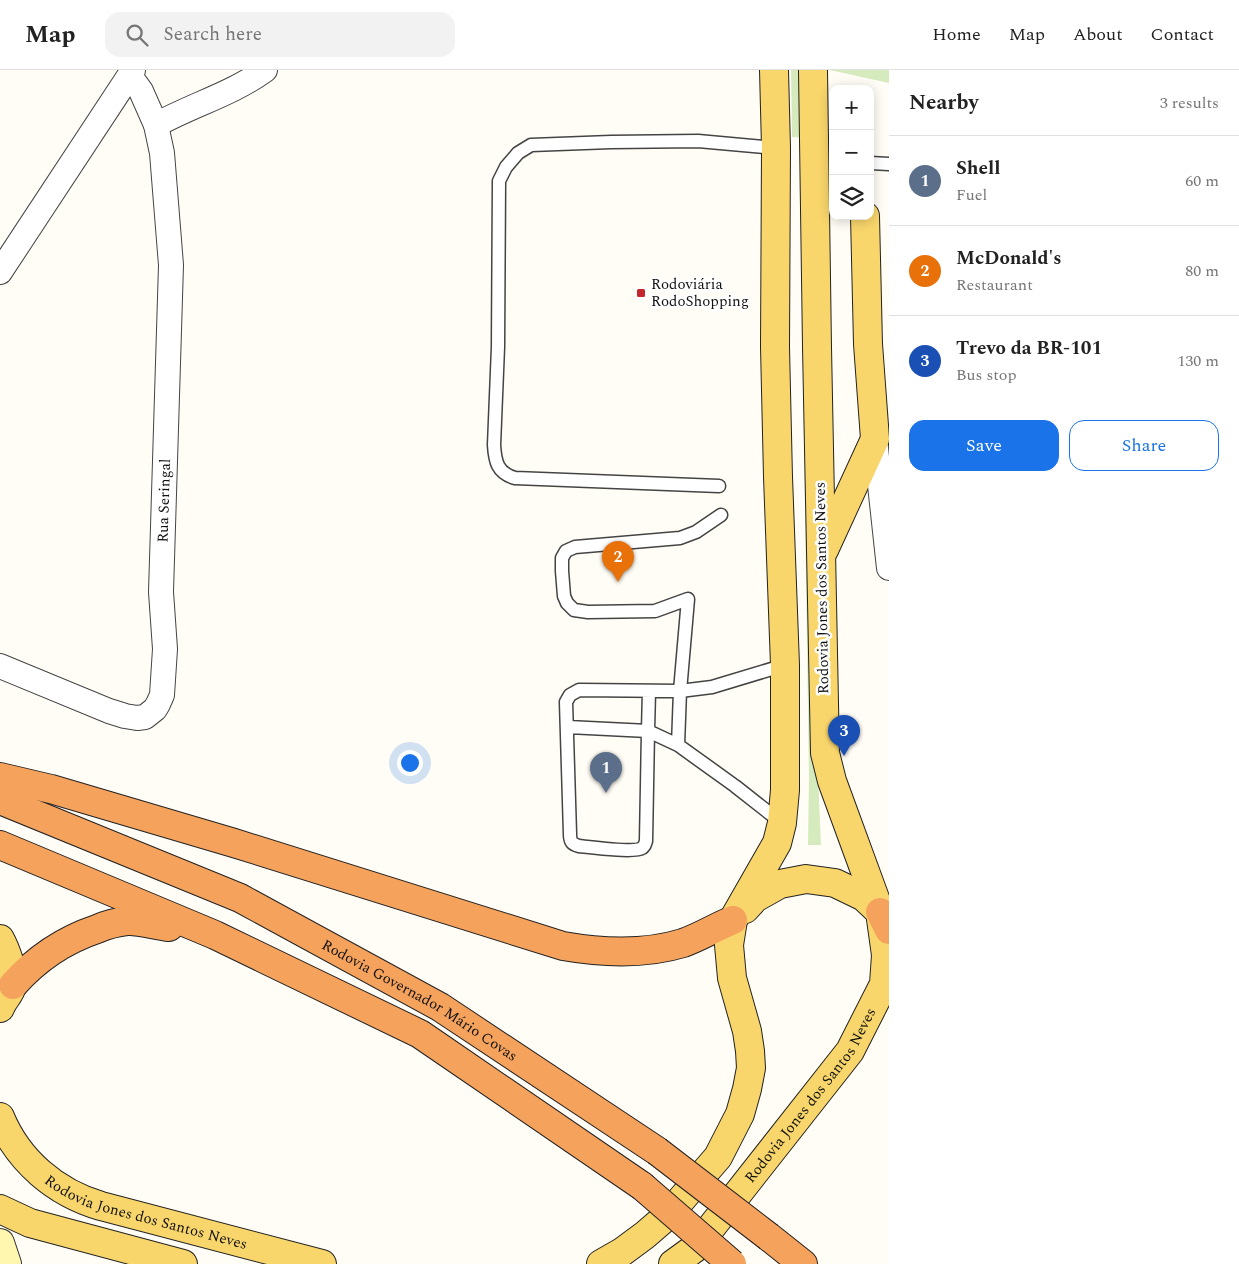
<!DOCTYPE html>
<html lang="en">
<head>
<meta charset="utf-8">
<style>
  :root { --surface:#fff; --page:#f2f2f2; --text:#222; --muted:#767676; --line:#e0e0e0; --accent:#1a73e8 }
  body { margin:0; font-family:Spectral,serif; background:var(--page); color:var(--text) }
  .controls { position:absolute; right:15px; top:15px; display:grid; overflow:hidden; border-radius:10px; box-shadow:0 2px 12px #0003 }
  .controls button { width:45px; height:45px; display:grid; place-items:center; padding:0; border:0; border-bottom:1px solid var(--line); background:var(--surface); color:var(--text); font:25px sans-serif }
  .you { position:absolute; left:409px; top:692px; width:18px; height:18px; margin:-12px; border:4px solid #fff; border-radius:50%; background:#1a73e8; box-shadow:0 0 0 8px #1a73e833 }
  .badge { display:grid; place-items:center; width:32px; height:32px; border-radius:50%; background:var(--accent); color:#fff; font-size:16px; font-weight:700 }
  .pin { position:absolute; translate:-50% -41px; filter:drop-shadow(0 1px 2px #0008) }
  .pin::after { content:''; position:absolute; top:26px; width:18px; height:15px; background:inherit; clip-path:polygon(0 0,100% 0,50% 100%) }
  .list { margin:0; padding:0; list-style:none }
  h2 { display:flex; justify-content:space-between; align-items:center; height:65px; margin:0; padding:0 20px; font-size:21px }
  h2 small { font-size:16px; font-weight:400; color:var(--muted) }
  .list li { display:grid; grid-template-columns:32px 1fr auto; gap:15px; align-items:center; box-sizing:border-box; height:90px; padding:0 20px; border-top:1px solid var(--line) }
  .list b { display:block; font-size:19px; white-space:nowrap }
  .list p { margin:0; font-size:16px; white-space:nowrap; color:var(--muted) }
  .list em { font-size:16px; font-style:normal; color:var(--muted) }
  .actions { display:flex; gap:10px; padding:15px 20px }
  .actions a { flex:1; padding:11px 0; border:1px solid var(--accent); border-radius:15px; text-align:center; font-size:18px; color:var(--accent) }
  .actions .main { background:var(--accent); color:#fff }
  .icon { flex:none; width:28px; height:28px; fill:none; stroke:currentColor; stroke-width:2; stroke-linecap:round; stroke-linejoin:round }
  .map { position:relative; flex:none; width:889px; height:1194px; overflow:hidden }
  header { display:flex; align-items:center; gap:30px; box-sizing:border-box; height:70px; padding:0 25px; background:var(--surface); border-bottom:1px solid var(--line) }
  header strong { font-size:24px }
  nav { display:flex; gap:28px; margin-inline-start:auto; font-size:18px }
  .search { width:350px; height:45px; background:var(--page); display:flex; align-items:center; gap:12px; box-sizing:border-box; padding:0 18px; border-radius:15px; color:var(--muted); font-size:19px }
  main { display:flex }
  aside { flex:1; background:var(--surface) }
  .map>svg:first-child { display:block }
  .green { fill:#d5ebbd }
  .lines { fill:none; stroke-linecap:round; stroke-linejoin:round }
  .service-casing { stroke:#444; stroke-width:15 }
  .minor-casing { stroke:#444; stroke-width:26 }
  .secondary-casing { stroke:#333; stroke-width:30 }
  .primary-casing { stroke:#222; stroke-width:30 }
  .motorway-casing { stroke:#222; stroke-width:30 }
  .service { stroke:#fff; stroke-width:12 }
  .minor { stroke:#fff; stroke-width:24 }
  .secondary { stroke:#fff6b0; stroke-width:28 }
  .primary { stroke:#f9d66b; stroke-width:28 }
  .motorway { stroke:#f5a25d; stroke-width:28 }
  .motorway-bridge-casing { stroke:#222; stroke-width:30; stroke-linecap:butt }
  .motorway-bridge { stroke:#f5a25d; stroke-width:28 }
  .poi-dot { fill:#c4262e; stroke:#fff; stroke-width:2 }
  .labels { text-anchor:middle; dominant-baseline:central; stroke-width:5; stroke-linejoin:round; paint-order:stroke }
  .poi-label { font-size:15px; fill:#111; stroke:#fff; text-anchor:start }
  .street-label { font-size:15px; fill:#111; stroke:#fff }
</style>
</head>
<body>
<header>
<strong>Map</strong>
<div class="search"><svg class="icon" aria-label="search" viewBox="0 0 24 24"><circle cx="10" cy="10" r="6"/><path d="M15 15l6 6"/></svg>Search here</div>
<nav><a>Home</a><a>Map</a><a>About</a><a>Contact</a></nav>
</header>
<main>
<div class="map">
<svg width="889" height="1194" viewBox="0 0 889 1194">
  <rect width="100%" height="100%" fill="#fffdf5"/>
  <path class="green" d="M791 0H806L808 68 792 67Z
    M830 0H889V13Z
    M800 96H813L818 708 821 775H808L809 708Z"/>
  <g class="lines">
    <defs>
      <path id="service" d="M870 93 889 94
        M719 416 515 408C497 403 495 391 494 375L498 277 499 111 506 97 518 83 531 75 611 72 698 71 776 78
        M568 657 648 661 649 621
        M678 675 680 621 688 529 655 541 588 542 574 540 567 533 564 526 562 501V488L566 481 575 477 680 468 696 462 721 445
        M782 753 735 716 678 675 648 661 646 771C645 774 645 776 642 778 635 783 589 777 579 776 572 774 570 772 570 764L566 632 570 625 579 620 680 621 712 617 785 595"/>
      <g id="minor">
        <path d="M156 55C192 35 232 24 265 0"/>
        <path d="M0 202 133 0"/>
        <path d="M875 369 889 498"/>
        <path id="s1" d="M0 596 109 641 125 646 137 648 145 647 155 639 158 634 162 625 165 579 161 522 171 195 162 83 156 55 141 21 130 6"/>
      </g>
      <path id="secondary" d="M0 1173 7 1194"/>
      <g id="primary">
        <path d="M824 480 875 369 868 274 865 146"/>
        <path d="M745 839 755 828 780 814 806 809 835 813 864 827 880 842"/>
        <path d="M0 869C5 878 16 906 12 916 10 924 3 930 0 938"/>
        <path id="s2" d="M0 1047C18 1091 56 1123 101 1136L322 1194"/>
        <path d="M0 1139 30 1153 183 1194"/>
        <path d="M601 1194 622 1182 645 1165 667 1146 718 1087 740 1044 747 1019 751 998 750 981 747 961 732 908 729 875 733 850 777 773 782 753 785 720V595L778 407 775 277 776 78 774 0"/>
        <path id="s3" d="M673 1194 695 1178 850 981 884 914 886 885 880 842 832 711 825 683 817 277 813 0"/>
      </g>
      <g id="motorway">
        <path d="M0 707 51 719 234 773 563 876C603 883 644 885 683 873 700 867 716 857 733 850"/>
        <path id="s4" d="M0 730 240 828 440 937 657 1081"/>
        <path d="M0 775 215 865 420 964 642 1116"/>
        <path d="M880 842 889 860"/>
        <path d="M13 915C36 889 64 870 97 859 106 855 117 852 127 851 136 850 159 856 169 857"/>
        <path d="M769 1167 803 1194"/>
      </g>
    </defs>
    <use href="#service" class="service-casing"/>
    <use href="#minor" class="minor-casing"/>
    <use href="#secondary" class="secondary-casing"/>
    <use href="#primary" class="primary-casing"/>
    <use href="#motorway" class="motorway-casing"/>
    <use href="#service" class="service"/>
    <use href="#minor" class="minor"/>
    <use href="#secondary" class="secondary"/>
    <use href="#primary" class="primary"/>
    <use href="#motorway" class="motorway"/>
    <defs>
      <path id="motorway-bridge" d="M657 1081 769 1167
        M642 1116 732 1194"/>
    </defs>
    <use href="#motorway-bridge" class="motorway-bridge-casing"/>
    <use href="#motorway-bridge" class="motorway-bridge"/>
  </g>
  <rect class="poi-dot" x="636" y="218" width="10" height="10" rx="2.5"/>
  <g class="labels">
    <g class="poi-label">
      <text x="651" y="214">Rodoviária<tspan x="651" dy="17">RodoShopping</tspan></text>
    </g>
    <g class="street-label">
      <text stroke="none"><textPath href="#s1" startOffset="378">Rua Seringal</textPath></text>
      <text transform="translate(822 518) rotate(-91)">Rodovia Jones dos Santos Neves</text>
      <text stroke="none"><textPath href="#s4" startOffset="466">Rodovia Governador Mário Covas</textPath></text>
      <text stroke="none"><textPath href="#s3" startOffset="219">Rodovia Jones dos Santos Neves</textPath></text>
      <text stroke="none"><textPath href="#s2" startOffset="184">Rodovia Jones dos Santos Neves</textPath></text>
    </g>
  </g>
</svg>
<div class="controls">
<button>+</button>
<button>−</button>
<button><svg class="icon" aria-label="layers" viewBox="0 0 24 24"><path d="M12 4l9 5-9 5-9-5zM3 14l9 5 9-5"/></svg></button>
</div>
<div class="you"></div>
<div class="pin badge" style="left:606px;top:723px;background:#5c6f8a">1</div>
<div class="pin badge" style="left:618px;top:512px;background:#e8710a">2</div>
<div class="pin badge" style="left:844px;top:686px;background:#1a4fb4">3</div>
</div>
<aside>
<h2>Nearby<small>3 results</small></h2>
<ul class="list">
<li><span class="badge" style="background:#5c6f8a">1</span><div><b>Shell</b><p>Fuel</p></div><em>60 m</em></li>
<li><span class="badge" style="background:#e8710a">2</span><div><b>McDonald's</b><p>Restaurant</p></div><em>80 m</em></li>
<li><span class="badge" style="background:#1a4fb4">3</span><div><b>Trevo da BR-101</b><p>Bus stop</p></div><em>130 m</em></li>
</ul>
<div class="actions"><a class="main">Save</a><a>Share</a></div>
</aside>
</main>
</body>
</html>
